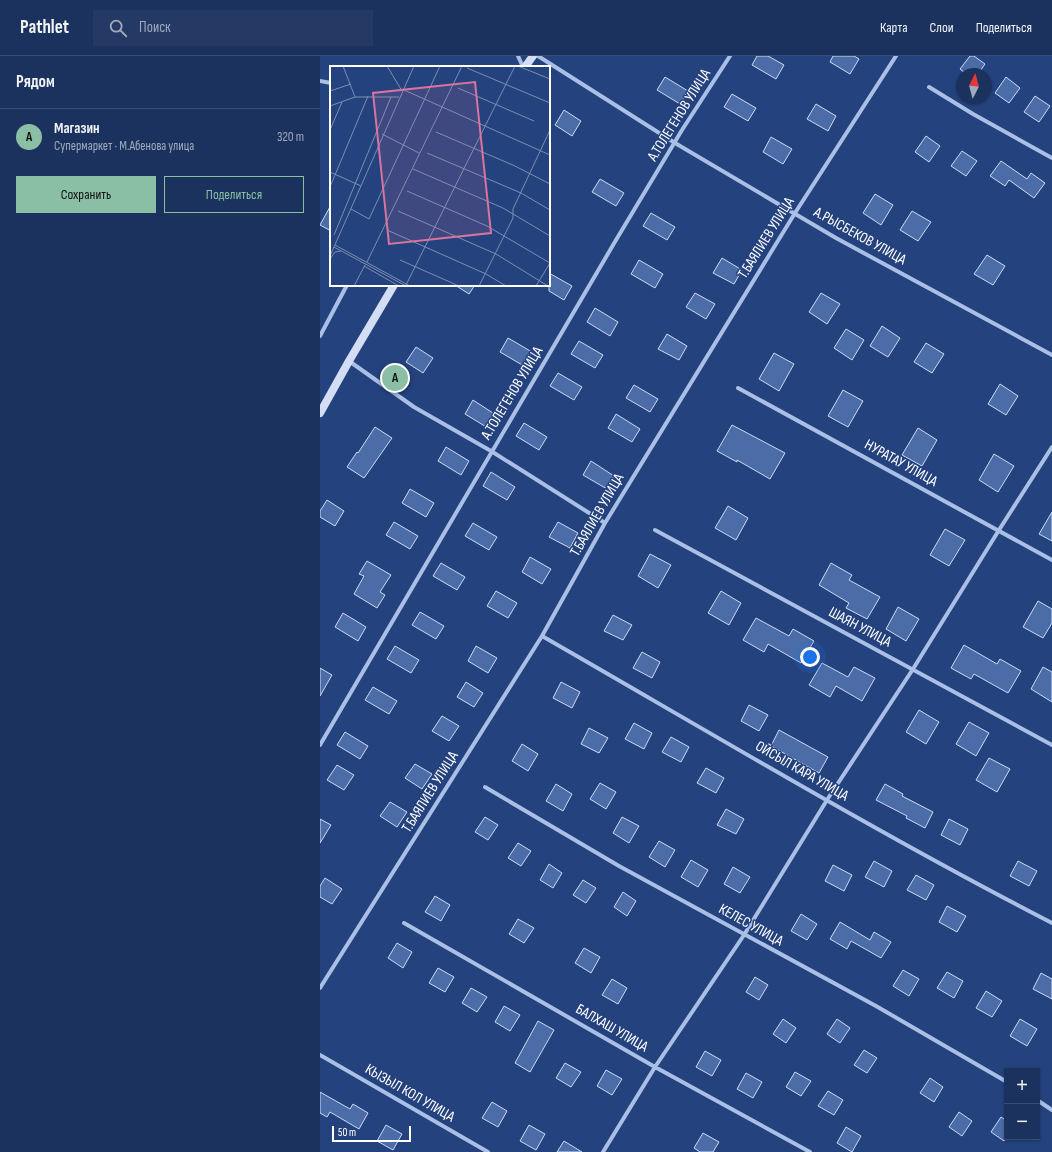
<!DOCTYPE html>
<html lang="ru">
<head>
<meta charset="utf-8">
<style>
  :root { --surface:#1b325e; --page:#243a64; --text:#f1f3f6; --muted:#a0aabc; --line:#394d73; --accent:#8abfa5 }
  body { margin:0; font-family:"Sofia Sans Condensed",sans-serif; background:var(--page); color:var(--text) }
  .controls { position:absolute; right:12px; bottom:12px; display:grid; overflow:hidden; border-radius:0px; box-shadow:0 1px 3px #0004 }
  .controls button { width:36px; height:36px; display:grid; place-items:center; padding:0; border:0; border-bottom:1px solid var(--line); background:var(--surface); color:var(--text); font:20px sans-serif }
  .compass { position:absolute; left:636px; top:12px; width:36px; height:36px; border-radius:50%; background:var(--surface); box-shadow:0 1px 3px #0004; rotate:6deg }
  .scale { position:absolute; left:12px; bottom:10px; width:79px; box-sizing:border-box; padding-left:4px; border:2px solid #fff; border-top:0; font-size:11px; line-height:14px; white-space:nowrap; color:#fff; -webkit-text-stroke:3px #24427e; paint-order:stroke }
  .you { position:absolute; left:490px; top:601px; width:14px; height:14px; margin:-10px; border:3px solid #fff; border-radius:50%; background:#1a73e8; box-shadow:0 0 0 6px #1a73e833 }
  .badge { display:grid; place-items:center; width:26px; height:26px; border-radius:50%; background:var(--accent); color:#111; font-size:13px; font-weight:700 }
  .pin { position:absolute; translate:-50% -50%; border:2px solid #fff; box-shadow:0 1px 4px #0006 }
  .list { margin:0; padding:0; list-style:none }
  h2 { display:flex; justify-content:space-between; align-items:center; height:52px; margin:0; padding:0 16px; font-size:17px }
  h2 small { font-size:13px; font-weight:400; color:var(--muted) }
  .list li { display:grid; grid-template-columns:26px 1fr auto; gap:12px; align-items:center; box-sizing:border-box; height:56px; padding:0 16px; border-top:1px solid var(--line) }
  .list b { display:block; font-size:15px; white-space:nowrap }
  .list p { margin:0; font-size:13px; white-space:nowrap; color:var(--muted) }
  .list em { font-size:13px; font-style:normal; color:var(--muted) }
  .actions { display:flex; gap:8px; padding:12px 16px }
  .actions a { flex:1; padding:9px 0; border:1px solid var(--accent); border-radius:0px; text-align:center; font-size:14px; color:var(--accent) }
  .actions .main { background:var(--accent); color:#111 }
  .icon { flex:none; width:22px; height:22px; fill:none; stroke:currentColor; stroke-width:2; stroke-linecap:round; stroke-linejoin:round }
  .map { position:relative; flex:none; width:732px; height:1096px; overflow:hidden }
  header { display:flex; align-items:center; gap:24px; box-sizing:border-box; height:56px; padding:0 20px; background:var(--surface); border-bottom:1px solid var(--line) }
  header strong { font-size:19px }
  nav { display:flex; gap:22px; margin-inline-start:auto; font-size:14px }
  .search { width:280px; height:36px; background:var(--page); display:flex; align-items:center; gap:10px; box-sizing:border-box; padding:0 14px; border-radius:0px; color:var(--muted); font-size:15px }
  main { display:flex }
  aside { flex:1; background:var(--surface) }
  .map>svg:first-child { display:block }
  .building { fill:#4c6ca7; stroke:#ccdbf5 }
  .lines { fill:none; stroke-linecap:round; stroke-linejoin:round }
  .street { stroke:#a9bfe6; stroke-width:4 }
  .secondary { stroke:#d3def5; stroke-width:8 }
  .labels { text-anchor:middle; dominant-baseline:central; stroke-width:3; stroke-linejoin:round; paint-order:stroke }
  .street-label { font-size:15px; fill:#fff; stroke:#24427e }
  .inset-road { fill:none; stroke:#7c8eb2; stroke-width:1 }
  .view { fill:#da749d; fill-opacity:0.15; stroke:#da749d; stroke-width:2 }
  .inset-edge { fill:none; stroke:#fff; stroke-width:2 }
</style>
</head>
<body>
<header>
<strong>Pathlet</strong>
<div class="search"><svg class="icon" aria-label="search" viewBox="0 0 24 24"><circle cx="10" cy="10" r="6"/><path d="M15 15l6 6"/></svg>Поиск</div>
<nav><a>Карта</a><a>Слои</a><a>Поделиться</a></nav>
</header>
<main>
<aside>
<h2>Рядом<small></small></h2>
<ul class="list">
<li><span class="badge">A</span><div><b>Магазин</b><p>Супермаркет · М.Абенова улица</p></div><em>320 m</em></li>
</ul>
<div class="actions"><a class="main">Сохранить</a><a>Поделиться</a></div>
</aside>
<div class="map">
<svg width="732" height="1096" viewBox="0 0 732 1096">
  <rect width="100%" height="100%" fill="#24427e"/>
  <path class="building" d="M437 0H448L464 9 456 23 432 9Z
    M513 0H534L539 3 530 18 510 6Z
    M650 0H654L665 8 658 18H646L640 13Z
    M345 21 368 35 360 48 337 34Z
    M686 21 700 32 689 47 675 37Z
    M412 38 436 52 428 65 404 51Z
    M715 40 730 50 719 66 704 56Z
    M496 48 516 60 508 75 487 63Z
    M244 54 261 65 252 80 235 69Z
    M606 80 620 90 609 106 595 96Z
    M451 81 472 93 463 108 443 96Z
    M642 95 657 105 646 120 631 110Z
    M681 105 707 123 711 117 725 127 714 142 689 124 685 130 670 120Z
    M280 123 304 137 296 150 272 136Z
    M555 138 573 149 561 169 543 157Z
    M11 149V175L0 169Z
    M592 155 611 166 598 185 580 174Z
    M331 157 355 171 347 184 323 170Z
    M667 199 685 210 673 229 654 218Z
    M402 202 422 214 414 228 393 217Z
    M319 204 343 218 335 232 311 218Z
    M229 217 252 230 244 244 229 235Z
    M135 229H155L149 238Z
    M375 237 395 248 386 263 366 251Z
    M501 237 520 248 507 268 489 256Z
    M275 252 298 266 290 280 267 266Z
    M562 270 580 282 568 301 550 290Z
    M526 273 544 284 532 304 514 292Z
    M347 278 367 290 359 304 338 293Z
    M188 282 212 296 204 310 180 296Z
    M259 285 283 299 275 312 251 298Z
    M606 287 624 298 612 317 594 306Z
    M96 291 113 302 103 317 86 306Z
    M454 297 474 308 459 335 439 323Z
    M238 317 262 331 254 344 230 330Z
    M680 328 698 340 686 359 668 348Z
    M314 329 338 343 330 356 306 342Z
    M523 334 543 345 528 371 508 360Z
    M153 344 176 359 168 372 145 358Z
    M296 358 320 373 312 386 288 372Z
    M204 367 227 381 219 394 196 380Z
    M412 369 465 397 450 423 417 404V406L397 395Z
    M55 371 72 382 44 422 27 411 37 396 38 397Z
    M598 372 617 384 602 410 582 399Z
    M126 391 149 405 141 419 118 405Z
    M674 398 694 410 678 436 659 424Z
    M271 405 294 420 287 433 263 419Z
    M171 416 195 431 187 444 163 430Z
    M90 433 114 447 106 461 82 447Z
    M7 444 24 455 15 470 0 461V455Z
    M408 450 428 462 416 484 395 472Z
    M732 456V485L719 478Z
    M74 466 98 480 90 493 66 479Z
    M238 466 258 477 250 492 229 481Z
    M153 467 177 481 169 494 145 480Z
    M625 473 645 484 629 510 610 499Z
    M330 498 351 509 338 532 318 520Z
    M210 501 231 513 222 528 202 516Z
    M47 505 71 519 60 536 65 539 57 552 34 538 44 520 39 518Z
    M121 507 145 521 137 534 113 520Z
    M511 507 532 519 529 524 560 541 547 563 526 552 529 547 499 529Z
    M176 535 197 547 188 562 167 550Z
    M401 535 421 547 409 569 388 557Z
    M718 545 732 553V567L723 582 703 571Z
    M578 551 599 563 586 585 566 573Z
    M100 556 124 570 116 583 92 569Z
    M23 557 46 571 38 585 15 571Z
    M293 559 312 569 303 584 284 575Z
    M436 562 469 580 473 573 494 585 481 607 448 588 444 596 423 584Z
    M644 589 677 608 680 603 701 615 688 637 654 618 651 623 631 612Z
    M75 590 99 604 91 617 67 603Z
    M156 590 177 602 168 617 148 605Z
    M322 596 340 606 332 622 313 612Z
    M502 607 528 621 534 611 555 622 542 645 516 630 510 641 489 629Z
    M723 611 732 616V646L711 633Z
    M0 612 12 619 0 640Z
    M146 626 163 637 154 651 137 641Z
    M241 626 260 636 252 652 233 642Z
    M53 631 77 645 69 658 45 644Z
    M429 649 448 659 439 675 421 665Z
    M599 654 619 666 606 688 586 676Z
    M122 660 139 670 129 685 112 675Z
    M649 666 669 677 656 700 636 688Z
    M314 667 332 677 324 693 305 683Z
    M269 672 288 682 279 697 261 688Z
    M459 674 508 701 499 717 451 690Z
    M25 676 48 690 40 703 17 689Z
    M351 681 369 691 361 706 342 696Z
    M202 688 218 698 208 715 192 705Z
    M669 702 690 713 677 736 656 724Z
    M95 708 112 718 102 733 85 722Z
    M17 709 34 719 24 734 7 724Z
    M386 712 404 722 396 737 377 727Z
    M280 727 296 736 286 753 270 743Z
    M236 728 252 738 243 755 226 745Z
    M565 728 583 738 582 740 613 756 605 772 586 762 587 760 556 744Z
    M70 746 87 756 77 771 60 760Z
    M406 753 424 763 416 778 397 769Z
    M165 761 178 769 168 784 155 776Z
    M302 761 319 770 309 787 293 777Z
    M0 763 11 769 0 787Z
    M629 763 648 773 640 789 621 779Z
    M339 785 355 794 345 811 329 801Z
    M198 787 211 795 201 810 188 802Z
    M371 804 388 814 378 831 361 821Z
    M554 805 572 815 564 831 545 821Z
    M698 805 717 815 709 830 690 820Z
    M229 808 242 817 233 832 220 824Z
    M513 809 532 819 524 835 505 825Z
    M413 811 430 821 420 837 404 828Z
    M596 819 614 829 606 844 587 834Z
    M5 822 22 833 12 848 0 841V830Z
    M263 824 276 832 266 847 253 839Z
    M303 836 316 845 307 860 294 851Z
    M115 840 130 849 121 865 105 856Z
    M627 850 646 860 637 876 619 866Z
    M481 858 497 868 487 884 471 875Z
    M198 863 214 872 204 887 189 878Z
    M520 866 550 884 554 876 571 886 561 902 531 885 527 893 510 883Z
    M77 887 92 896 83 912 68 902Z
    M264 892 280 901 271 917 255 907Z
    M118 912 134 921 125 936 109 927Z
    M583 914 599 923 589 940 573 930Z
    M627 916 643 925 634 942 617 932Z
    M721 917 732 923V943L713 933Z
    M435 921 448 929 439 944 426 936Z
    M292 923 307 932 298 948 282 939Z
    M151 932 167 941 157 956 142 947Z
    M666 935 682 945 672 961 656 952Z
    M184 950 200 959 190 975 175 966Z
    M463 963 476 972 466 987 453 978Z
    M517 963 530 972 520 987 507 978Z
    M700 963 717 973 707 990 690 980Z
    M218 965 234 974 210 1016 195 1007Z
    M544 994 557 1002 547 1017 534 1009Z
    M385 995 401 1004 392 1020 376 1011Z
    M245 1007 261 1016 251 1031 236 1022Z
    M286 1014 302 1023 292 1039 277 1030Z
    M475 1016 491 1025 481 1040 466 1031Z
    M426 1017 442 1026 433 1042 417 1033Z
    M610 1022 623 1031 614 1046 600 1037Z
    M508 1035 523 1044 514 1059 498 1050Z
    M0 1036 30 1053 33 1048 48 1057 39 1073 10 1056 7 1061 0 1057Z
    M172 1046 187 1055 178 1071 162 1062Z
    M639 1056 652 1065 642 1080 629 1071Z
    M681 1061 687 1065V1080L684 1085 671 1076Z
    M66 1069 82 1078 73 1094 57 1085Z
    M209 1069 225 1078 216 1094 200 1085Z
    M526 1071 541 1080 532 1096 517 1087Z
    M383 1077 399 1086 393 1096H380L374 1092Z
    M244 1085 262 1096H237Z"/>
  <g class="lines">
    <path class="street" d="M198 0 203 11
      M218 0 355 87 516 182 732 299
      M0 25 11 27
      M609 31 653 58 732 102
      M0 280 27 229
      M29 305 94 351 171 395 285 467
      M418 332 732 504
      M335 474 732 689
      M222 580C391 677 559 778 732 867
      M0 689 296 184 362 74 410 0
      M165 731 299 810 556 950 687 1026
      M84 867 335 1011 490 1096
      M0 932 222 580 285 467 475 157 576 0
      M0 999 168 1096
      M717 1044 732 1054
      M283 1096 335 1011 424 879 507 744 593 613 679 474 732 391"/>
    <path class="secondary" d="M205 11 213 0
      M0 357 29 305 74 229"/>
  </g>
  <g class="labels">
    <g class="street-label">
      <text transform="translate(359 59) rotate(-58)">А.ТОЛЕГЕНОВ УЛИЦА</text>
      <text transform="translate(540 180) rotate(29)">А.РЫСБЕКОВ УЛИЦА</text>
      <text transform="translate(446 182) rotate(-58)">Т.БАЯЛИЕВ УЛИЦА</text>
      <text transform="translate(192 337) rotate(-59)">А.ТОЛЕГЕНОВ УЛИЦА</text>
      <text transform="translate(581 407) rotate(29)">НУРАТАУ УЛИЦА</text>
      <text transform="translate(277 459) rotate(-60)">Т.БАЯЛИЕВ УЛИЦА</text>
      <text transform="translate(540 571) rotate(28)">ШАЯН УЛИЦА</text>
      <text transform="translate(482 715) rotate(30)">ОЙСЫЛ КАРА УЛИЦА</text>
      <text transform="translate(110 736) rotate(-58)">Т.БАЯЛИЕВ УЛИЦА</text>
      <text transform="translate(431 869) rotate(29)">КЕЛЕС УЛИЦА</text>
      <text transform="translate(292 972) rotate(30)">БАЛХАШ УЛИЦА</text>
      <text transform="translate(90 1037) rotate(30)">КЫЗЫЛ КОЛ УЛИЦА</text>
    </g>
  </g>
  <g transform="translate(10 10)">
    <rect width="220" height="220" fill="#24427e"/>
    <path class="inset-road" d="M13 0 25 31M57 0 72 25M188 0 220 13M137 2 220 37M128 22 204 55M74 24 220 89M0 25 21 18M0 40 25 31H69M0 64 12 36M106 66 185 100 220 118M52 68 89 87M97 87 191 127 220 144M83 103 173 142 220 170M0 106 31 120M0 121 38 30M77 125 157 160 220 197 206 220M21 143 39 153 110 0M68 145 166 188 218 220M57 164 156 208 176 220M4 169 61 31M5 179 80 220M4 181 76 220M0 190 84 0M0 193 5 186 11 185M70 194 129 220M37 196 132 0M34 200 69 220M76 219 185 0M24 220 35 199M149 220 183 152V143L220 64"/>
    <path class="view" d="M145 16 161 167 59 178 43 27Z"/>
    <rect width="220" height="220" class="inset-edge"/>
  </g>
</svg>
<div class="controls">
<button>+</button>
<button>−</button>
</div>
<svg class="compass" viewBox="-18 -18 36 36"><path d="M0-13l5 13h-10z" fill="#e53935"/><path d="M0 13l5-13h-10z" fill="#a0aabc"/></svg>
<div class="scale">50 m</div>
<div class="you"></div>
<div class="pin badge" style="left:75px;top:322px">A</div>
</div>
</main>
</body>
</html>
